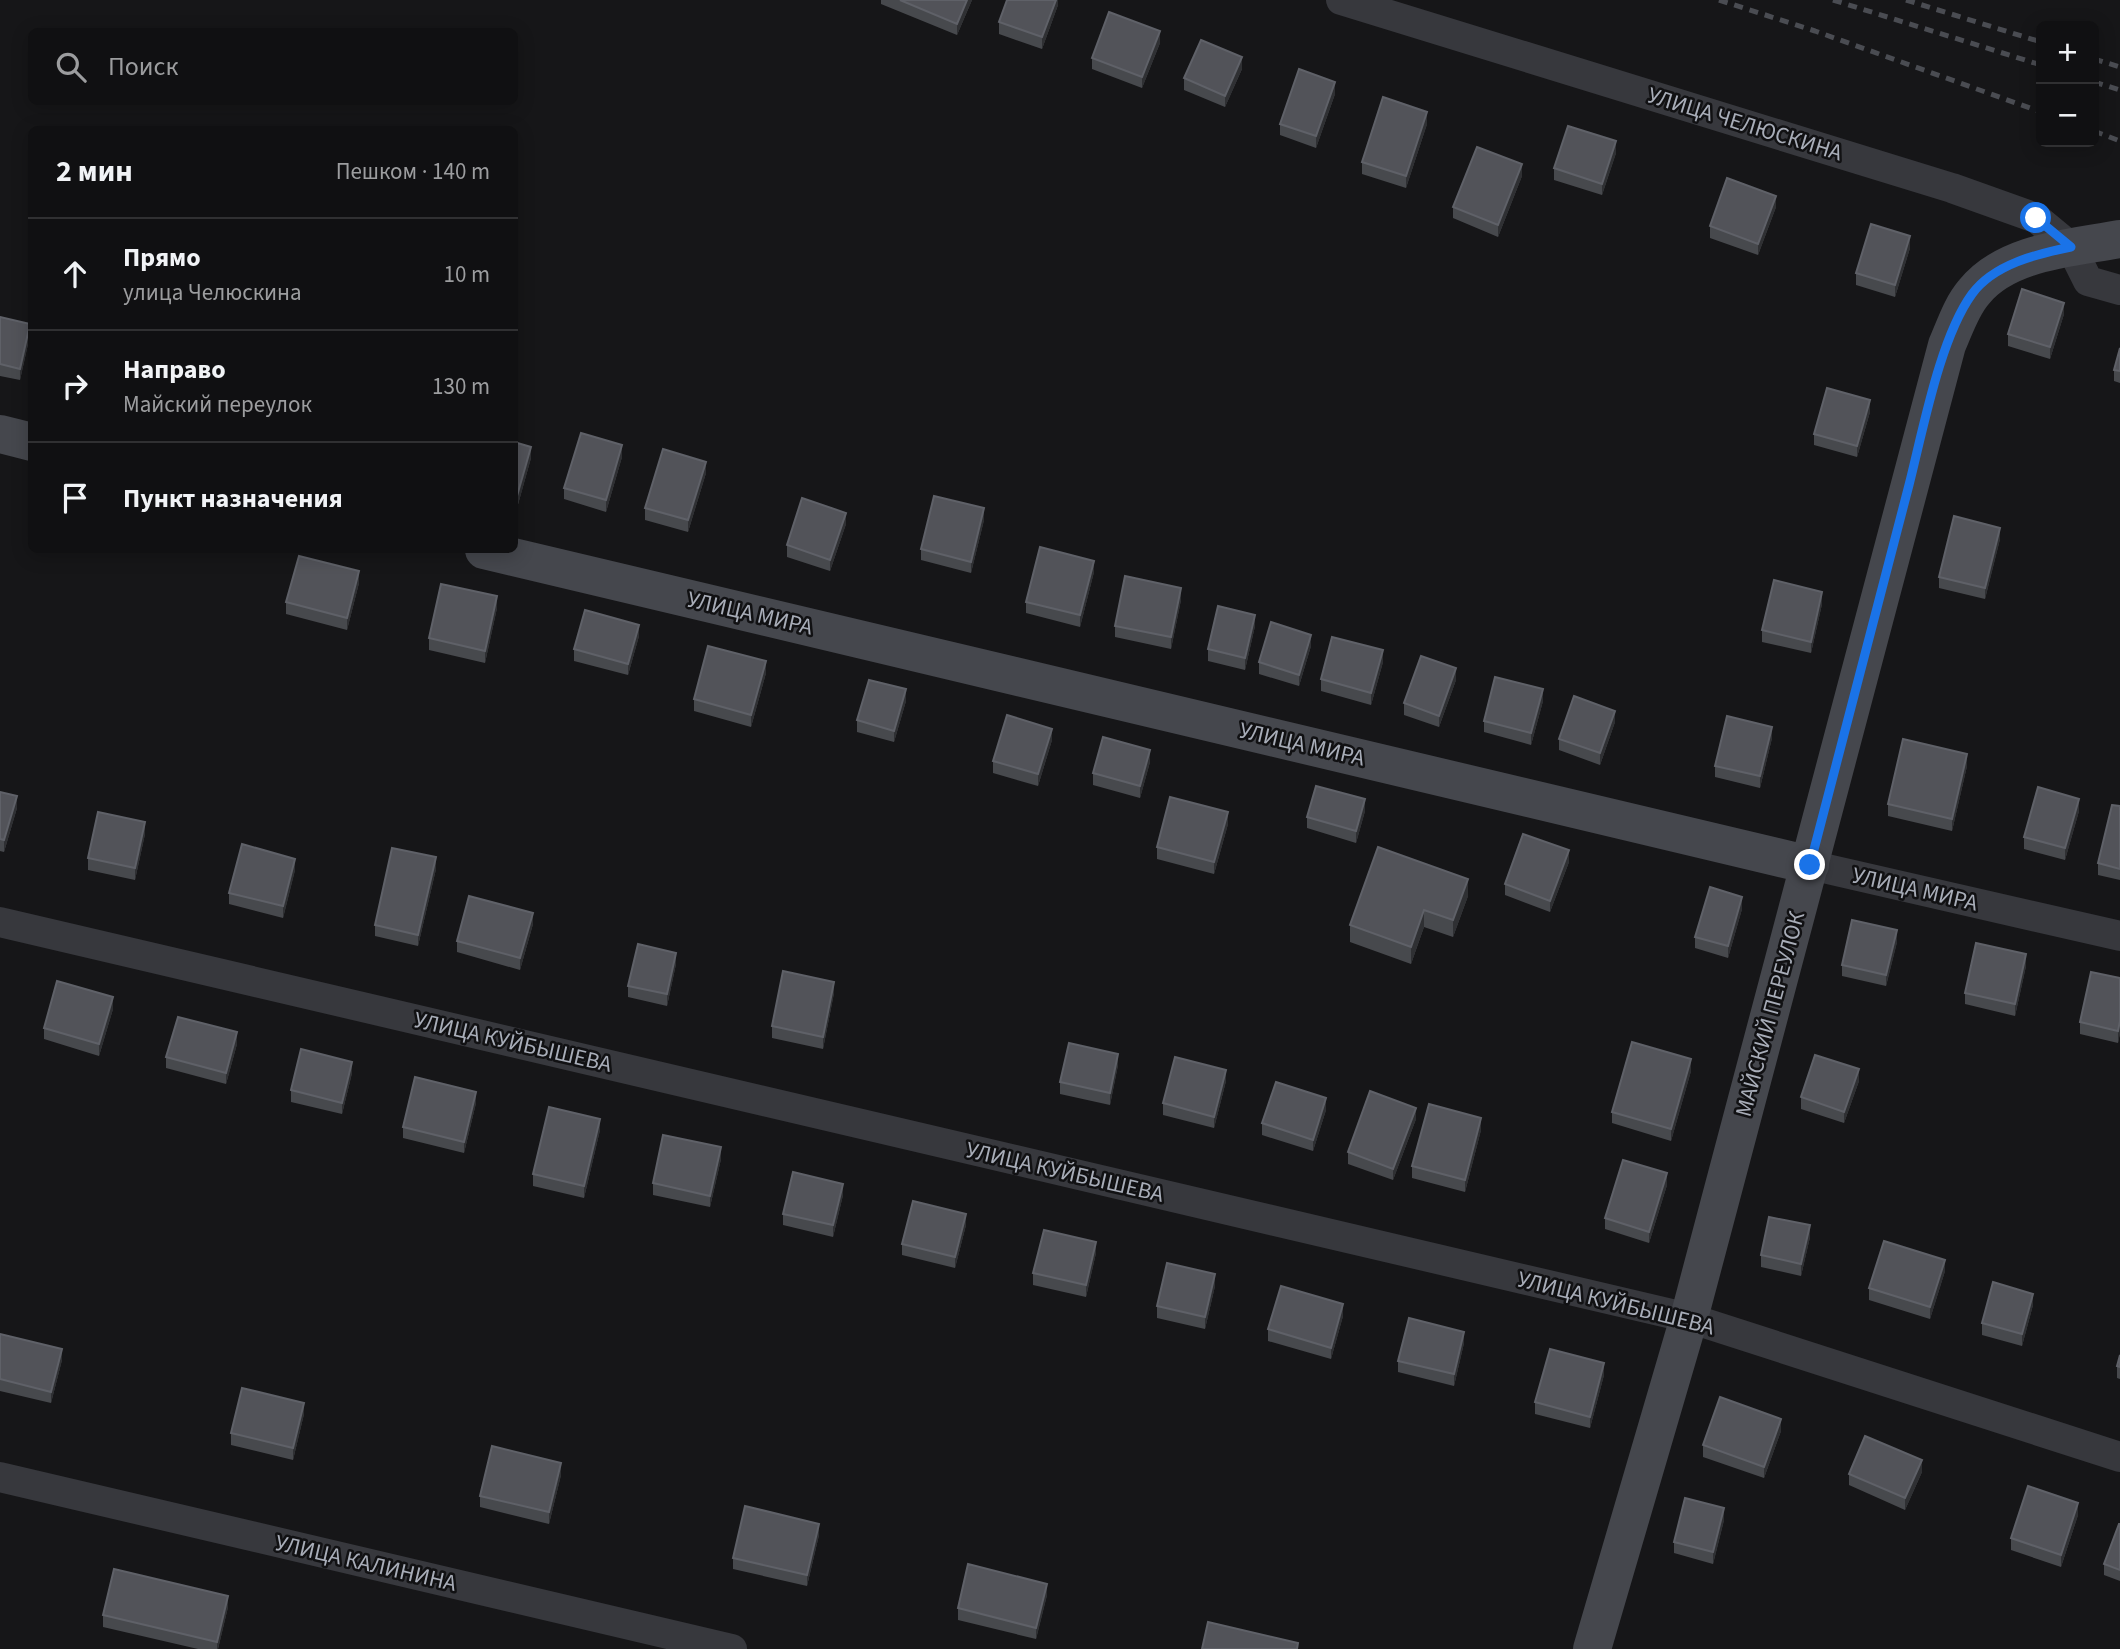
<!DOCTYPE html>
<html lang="ru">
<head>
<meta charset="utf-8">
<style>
  :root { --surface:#101012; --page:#1e1e20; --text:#f1f3f6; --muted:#9c9d9f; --line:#303032 }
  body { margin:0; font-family:"Source Sans 3",sans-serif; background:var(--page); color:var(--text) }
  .controls { position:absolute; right:21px; top:21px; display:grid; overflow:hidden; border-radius:10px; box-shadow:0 4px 18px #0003 }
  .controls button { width:63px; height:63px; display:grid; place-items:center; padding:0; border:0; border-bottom:2px solid var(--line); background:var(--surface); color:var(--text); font:35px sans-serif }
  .stop { position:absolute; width:21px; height:21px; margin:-16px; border:5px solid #1a73e8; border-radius:50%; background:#fff }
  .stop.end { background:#1a73e8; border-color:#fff; box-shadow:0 2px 7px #0008 }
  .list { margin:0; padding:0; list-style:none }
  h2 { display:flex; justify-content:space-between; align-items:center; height:91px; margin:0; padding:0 28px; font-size:30px }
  h2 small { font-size:23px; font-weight:400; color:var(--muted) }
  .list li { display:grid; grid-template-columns:46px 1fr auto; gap:21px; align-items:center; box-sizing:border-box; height:112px; padding:0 28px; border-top:2px solid var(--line) }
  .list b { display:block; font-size:26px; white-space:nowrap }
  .list p { margin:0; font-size:23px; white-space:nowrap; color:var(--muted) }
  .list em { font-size:23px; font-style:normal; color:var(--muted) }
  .icon { flex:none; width:38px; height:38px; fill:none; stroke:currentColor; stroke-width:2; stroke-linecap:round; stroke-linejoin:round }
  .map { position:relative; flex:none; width:2120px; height:1649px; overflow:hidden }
  .search { position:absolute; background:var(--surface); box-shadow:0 4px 18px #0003; left:28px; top:28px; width:490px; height:77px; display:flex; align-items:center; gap:18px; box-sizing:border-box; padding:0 24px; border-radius:10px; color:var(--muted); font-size:26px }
  .panel { position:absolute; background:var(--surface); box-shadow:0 4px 18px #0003; left:28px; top:126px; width:490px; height:427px; border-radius:10px }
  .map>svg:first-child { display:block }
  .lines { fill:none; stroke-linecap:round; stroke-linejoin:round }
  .street { stroke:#37383d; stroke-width:30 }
  .secondary { stroke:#45474d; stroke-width:38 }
  .rail { stroke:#4a4c52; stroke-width:5; stroke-dasharray:9 7; stroke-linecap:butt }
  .wall { fill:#47494d }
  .shaded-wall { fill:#2f3033 }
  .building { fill:#525359; stroke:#5f6168; stroke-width:2 }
  .route { stroke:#1a73e8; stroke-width:9 }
  .labels { text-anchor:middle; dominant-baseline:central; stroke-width:5; stroke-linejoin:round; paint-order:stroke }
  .street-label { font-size:23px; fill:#a8adb8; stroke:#111113 }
</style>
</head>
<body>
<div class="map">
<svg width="2120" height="1649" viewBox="0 0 2120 1649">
  <rect width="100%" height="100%" fill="#161618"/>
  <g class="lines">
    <path class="street" d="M1341 0 1952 188 2036 218 2071 247 2088 281 2120 290
      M1810 865 2120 936
      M0 922 1689 1318 2120 1457
      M0 1477 732 1649"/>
    <path class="secondary" d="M0 434 32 442
      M484 550 1810 865
      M1592 1649 1689 1318 1947 345C1955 327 1961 307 1974 292 2007 251 2073 248 2120 239"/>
    <path class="rail" d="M1719 0 1815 31 2041 112
      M1833 0 2041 65
      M1906 0 2041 42
      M2094 59 2120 67
      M2094 82 2120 90
      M2094 131 2120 141"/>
  </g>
  <path class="wall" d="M881 0H972L957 35 881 4Z
    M1058 0V5L1042 49 999 34V22Z
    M1160 43 1142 88 1092 69V58Z
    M1242 69 1225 107 1184 90V78Z
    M1335 94 1316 148 1280 135V124Z
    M1427 124 1406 188 1362 174V162Z
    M1616 153 1602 195 1554 180V168Z
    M1522 176 1498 237 1453 218V207Z
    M1776 207 1758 255 1710 238V226Z
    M1910 248 1895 297 1856 285V273Z
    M2064 314 2050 359 2008 346V334Z
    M0 317 30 335 20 380 0 376Z
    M2120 348V383L2114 381V370Z
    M1870 412 1857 457 1814 445V434Z
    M514 442 531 458 517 508 514 507Z
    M622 457 606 512 564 499V488Z
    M706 473 688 532 645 520V508Z
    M984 520 971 573 921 560V549Z
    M846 524 830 571 787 557V545Z
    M2000 539 1985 599 1939 588V577Z
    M1094 572 1080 627 1026 613V602Z
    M359 583 347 630 286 614V602Z
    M1181 600 1171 649 1115 637V626Z
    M1822 604 1811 653 1762 642V630Z
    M497 608 485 663 429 650V638Z
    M1255 626 1245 670 1208 661V649Z
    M639 636 628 675 574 661V649Z
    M1311 646 1299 686 1259 674V662Z
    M1383 662 1371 705 1321 691V679Z
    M766 673 751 727 694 711V699Z
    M1456 680 1439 727 1404 715V703Z
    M906 701 894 742 857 732V720Z
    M1543 701 1531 745 1484 732V721Z
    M1615 722 1600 765 1559 750V739Z
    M1772 738 1760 788 1715 777V766Z
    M1052 740 1038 786 993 773V761Z
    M1150 762 1140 798 1093 785V773Z
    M1967 766 1952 831 1888 816V804Z
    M0 792 17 808 4 852 0 851Z
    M2120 806V880L2098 875V863Z
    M1365 811 1356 843 1307 828V817Z
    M2079 811 2065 860 2024 849V837Z
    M1228 824 1214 874 1157 859V847Z
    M145 834 135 880 88 870V858Z
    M1569 862 1550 912 1505 895V884Z
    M436 869 418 946 375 936V925Z
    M295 870 283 918 229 904V893Z
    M1468 896 1453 937 1424 927 1411 964 1350 942V925Z
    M1742 909 1728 958 1695 948V937Z
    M533 924 520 970 457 952V941Z
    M1897 942 1886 986 1842 976V965Z
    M676 964 667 1006 628 997V986Z
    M2026 966 2015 1016 1965 1004V993Z
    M2120 978V1033L2118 1043 2080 1034V1022Z
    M834 993 823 1049 772 1038V1026Z
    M113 1009 99 1056 44 1039V1028Z
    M237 1044 226 1084 166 1068V1057Z
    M1118 1065 1110 1105 1060 1094V1082Z
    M1691 1071 1671 1141 1612 1123V1112Z
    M352 1073 342 1114 291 1102V1090Z
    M1226 1081 1214 1128 1163 1115V1103Z
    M1859 1081 1844 1123 1801 1109V1097Z
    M476 1103 464 1153 403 1138V1127Z
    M1326 1110 1313 1151 1262 1135V1123Z
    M1416 1119 1393 1180 1348 1164V1152Z
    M600 1130 584 1198 533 1186V1174Z
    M1481 1130 1465 1192 1412 1178V1166Z
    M721 1159 710 1207 653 1195V1183Z
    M1667 1185 1649 1243 1605 1229V1218Z
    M843 1195 833 1237 783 1225V1214Z
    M966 1225 955 1268 902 1255V1244Z
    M1810 1237 1801 1276 1761 1267V1255Z
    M1096 1253 1086 1297 1033 1285V1273Z
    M1945 1271 1930 1319 1869 1300V1288Z
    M1215 1286 1205 1329 1157 1318V1306Z
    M2033 1305 2022 1346 1982 1335V1323Z
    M1343 1316 1331 1359 1268 1341V1329Z
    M0 1334 62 1360 51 1403 0 1391Z
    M1464 1343 1454 1386 1398 1372V1361Z
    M2120 1355V1379L2117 1378V1366Z
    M1604 1375 1590 1428 1535 1414V1402Z
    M304 1414 293 1460 231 1445V1433Z
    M1781 1431 1764 1478 1703 1457V1445Z
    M1922 1472 1905 1510 1849 1485V1474Z
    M561 1475 549 1524 480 1507V1496Z
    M2078 1515 2061 1567 2011 1550V1538Z
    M1724 1520 1713 1564 1674 1553V1542Z
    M2120 1524V1581L2104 1575V1564Z
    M819 1535 807 1586 733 1569V1558Z
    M1047 1595 1036 1639 958 1620V1608Z
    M228 1607 218 1649H198L103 1627V1615Z"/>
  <path class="shaded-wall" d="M967 0H972L957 35V24Z
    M1056 0H1058V5L1042 49V37Z
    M1160 31V43L1142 88V77Z
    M1242 57V69L1225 107V96Z
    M1335 82V94L1316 148V136Z
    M1427 112V124L1406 188V176Z
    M1616 141V153L1602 195V184Z
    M1522 164V176L1498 237V225Z
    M1776 196V207L1758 255V244Z
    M1910 236V248L1895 297V285Z
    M2064 303V314L2050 359V347Z
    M30 324V335L20 380V369Z
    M1870 400V412L1857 457V446Z
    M622 445V457L606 512V500Z
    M531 447V458L517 508V496Z
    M706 462V473L688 532V520Z
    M984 508V520L971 573V562Z
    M846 513V524L830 571V560Z
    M2000 528V539L1985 599V588Z
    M1094 561V572L1080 627V615Z
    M359 571V583L347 630V618Z
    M1181 588V600L1171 649V637Z
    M1822 592V604L1811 653V642Z
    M497 596V608L485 663V651Z
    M1255 615V626L1245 670V658Z
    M639 625V636L628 675V664Z
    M1311 635V646L1299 686V675Z
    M1383 650V662L1371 705V693Z
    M766 661V673L751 727V715Z
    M1456 668V680L1439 727V716Z
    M906 689V701L894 742V731Z
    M1543 689V701L1531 745V733Z
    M1615 711V722L1600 765V753Z
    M1772 727V738L1760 788V776Z
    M1052 729V740L1038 786V774Z
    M1150 750V762L1140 798V786Z
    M1967 754V766L1952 831V819Z
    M17 796V808L4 852V840Z
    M1365 799V811L1356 843V831Z
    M2079 799V811L2065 860V848Z
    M1228 812V824L1214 874V862Z
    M145 822V834L135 880V868Z
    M1569 850V862L1550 912V901Z
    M436 857V869L418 946V935Z
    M295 859V870L283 918V906Z
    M1468 879V896L1453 937V920Z
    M1742 897V909L1728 958V946Z
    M1424 910V927L1411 964V947Z
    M533 913V924L520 970V958Z
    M1897 930V942L1886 986V975Z
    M676 953V964L667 1006V994Z
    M2026 954V966L2015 1016V1004Z
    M834 982V993L823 1049V1037Z
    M113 997V1009L99 1056V1044Z
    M2120 1021V1033L2118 1043V1031Z
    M237 1032V1044L226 1084V1073Z
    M1118 1054V1065L1110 1105V1093Z
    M1691 1059V1071L1671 1141V1129Z
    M352 1062V1073L342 1114V1103Z
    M1859 1069V1081L1844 1123V1112Z
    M1226 1070V1081L1214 1128V1117Z
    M476 1092V1103L464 1153V1142Z
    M1326 1098V1110L1313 1151V1140Z
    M1416 1108V1119L1393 1180V1169Z
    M1481 1118V1130L1465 1192V1180Z
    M600 1119V1130L584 1198V1186Z
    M721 1147V1159L710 1207V1196Z
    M1667 1173V1185L1649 1243V1232Z
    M843 1184V1195L833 1237V1225Z
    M966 1214V1225L955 1268V1257Z
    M1810 1225V1237L1801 1276V1264Z
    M1096 1242V1253L1086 1297V1285Z
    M1945 1260V1271L1930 1319V1307Z
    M1215 1274V1286L1205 1329V1317Z
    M2033 1294V1305L2022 1346V1334Z
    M1343 1304V1316L1331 1359V1348Z
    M1464 1332V1343L1454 1386V1374Z
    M62 1349V1360L51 1403V1392Z
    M1604 1363V1375L1590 1428V1417Z
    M304 1403V1414L293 1460V1448Z
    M1781 1419V1431L1764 1478V1467Z
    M1922 1460V1472L1905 1510V1498Z
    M561 1463V1475L549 1524V1512Z
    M2078 1503V1515L2061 1567V1555Z
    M1724 1508V1520L1713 1564V1552Z
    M819 1524V1535L807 1586V1575Z
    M1047 1584V1595L1036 1639V1628Z
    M228 1596V1607L218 1649H217V1642Z"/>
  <path class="building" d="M900 0H967L957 24Z
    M1007 0H1056L1042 37 999 22Z
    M1109 12 1160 31 1142 77 1092 58Z
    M1201 40 1242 57 1225 96 1184 78Z
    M1299 69 1335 82 1316 136 1280 124Z
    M1383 97 1427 112 1406 176 1362 162Z
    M1568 126 1616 141 1602 184 1554 168Z
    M1477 147 1522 164 1498 225 1453 207Z
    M1727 178 1776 196 1758 244 1710 226Z
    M1871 224 1910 236 1895 285 1856 273Z
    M2022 289 2064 303 2050 347 2008 334Z
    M0 317 30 324 20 369 0 364Z
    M2120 348V371L2114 370Z
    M1827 388 1870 400 1857 446 1814 434Z
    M581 433 622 445 606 500 564 488Z
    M514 442 531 447 517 496H514Z
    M663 449 706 462 688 520 645 508Z
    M934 496 984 508 971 562 921 549Z
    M802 498 846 513 830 560 787 545Z
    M1954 516 2000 528 1985 588 1939 577Z
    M1040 547 1094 561 1080 615 1026 602Z
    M299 556 359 571 347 618 286 602Z
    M1125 576 1181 588 1171 637 1115 626Z
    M1774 580 1822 592 1811 642 1762 630Z
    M441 584 497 596 485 651 429 638Z
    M1218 606 1255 615 1245 658 1208 649Z
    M585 610 639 625 628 664 574 649Z
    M1271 622 1311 635 1299 675 1259 662Z
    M1332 637 1383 650 1371 693 1321 679Z
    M708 646 766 661 751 715 694 699Z
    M1421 656 1456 668 1439 716 1404 703Z
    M1495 677 1543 689 1531 733 1484 721Z
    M869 680 906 689 894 731 857 720Z
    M1574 696 1615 711 1600 753 1559 739Z
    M1007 715 1052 729 1038 774 993 761Z
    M1727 716 1772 727 1760 776 1715 766Z
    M1103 737 1150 750 1140 786 1093 773Z
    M1903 739 1967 754 1952 819 1888 804Z
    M1316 786 1365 799 1356 831 1307 817Z
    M2038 787 2079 799 2065 848 2024 837Z
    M0 792 17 796 4 840 0 839Z
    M1170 797 1228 812 1214 862 1157 847Z
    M2112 805 2120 806V869L2098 863Z
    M98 812 145 822 135 868 88 858Z
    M1523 834 1569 850 1550 901 1505 884Z
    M242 844 295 859 283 906 229 893Z
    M1378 847 1468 879 1453 920 1424 910 1411 947 1350 925Z
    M392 848 436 857 418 935 375 925Z
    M1710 887 1742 897 1728 946 1695 937Z
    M469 896 533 913 520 958 457 941Z
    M1852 920 1897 930 1886 975 1842 965Z
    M1976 943 2026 954 2015 1004 1965 993Z
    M638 944 676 953 667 994 628 986Z
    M783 971 834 982 823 1037 772 1026Z
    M2091 972 2120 978V1021L2118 1031 2080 1022Z
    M57 981 113 997 99 1044 44 1028Z
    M178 1017 237 1032 226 1073 166 1057Z
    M1632 1042 1691 1059 1671 1129 1612 1112Z
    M1069 1043 1118 1054 1110 1093 1060 1082Z
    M301 1049 352 1062 342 1103 291 1090Z
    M1815 1055 1859 1069 1844 1112 1801 1097Z
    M1175 1057 1226 1070 1214 1117 1163 1103Z
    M415 1077 476 1092 464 1142 403 1127Z
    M1276 1082 1326 1098 1313 1140 1262 1123Z
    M1370 1091 1416 1108 1393 1169 1348 1152Z
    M1429 1104 1481 1118 1465 1180 1412 1166Z
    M549 1107 600 1119 584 1186 533 1174Z
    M663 1135 721 1147 710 1196 653 1183Z
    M1623 1160 1667 1173 1649 1232 1605 1218Z
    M793 1172 843 1184 833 1225 783 1214Z
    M913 1201 966 1214 955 1257 902 1244Z
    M1769 1217 1810 1225 1801 1264 1761 1255Z
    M1044 1230 1096 1242 1086 1285 1033 1273Z
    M1884 1241 1945 1260 1930 1307 1869 1288Z
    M1167 1263 1215 1274 1205 1317 1157 1306Z
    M1993 1282 2033 1294 2022 1334 1982 1323Z
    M1281 1286 1343 1304 1331 1348 1268 1329Z
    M1409 1318 1464 1332 1454 1374 1398 1361Z
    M0 1334 62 1349 51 1392 0 1379Z
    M1550 1349 1604 1363 1590 1417 1535 1402Z
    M2120 1355V1367L2117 1366Z
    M242 1388 304 1403 293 1448 231 1433Z
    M1720 1397 1781 1419 1764 1467 1703 1445Z
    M1865 1436 1922 1460 1905 1498 1849 1474Z
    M492 1446 561 1463 549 1512 480 1496Z
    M2028 1486 2078 1503 2061 1555 2011 1538Z
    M1685 1498 1724 1508 1713 1552 1674 1542Z
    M745 1506 819 1524 807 1575 733 1558Z
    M2119 1524H2120V1570L2104 1564Z
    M968 1564 1047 1584 1036 1628 958 1608Z
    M114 1569 228 1596 217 1642 103 1615Z
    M1208 1622 1298 1643 1297 1649H1202Z"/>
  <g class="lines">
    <path class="route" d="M1810 865C1843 738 1876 611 1909 485 1923 430 1940 338 1972 294 1994 264 2037 254 2071 247L2036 218"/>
  </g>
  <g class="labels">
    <g class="street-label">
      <text transform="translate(1745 124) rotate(17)">УЛИЦА ЧЕЛЮСКИНА</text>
      <text transform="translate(750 613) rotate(13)">УЛИЦА МИРА</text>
      <text transform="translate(1302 744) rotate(13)">УЛИЦА МИРА</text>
      <text transform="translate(1915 889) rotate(13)">УЛИЦА МИРА</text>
      <text transform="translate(1770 1014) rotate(-75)">МАЙСКИЙ ПЕРЕУЛОК</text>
      <text transform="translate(513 1042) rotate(13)">УЛИЦА КУЙБЫШЕВА</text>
      <text transform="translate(1065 1172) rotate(13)">УЛИЦА КУЙБЫШЕВА</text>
      <text transform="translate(1616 1303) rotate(14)">УЛИЦА КУЙБЫШЕВА</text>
      <text transform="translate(366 1563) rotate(13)">УЛИЦА КАЛИНИНА</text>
    </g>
  </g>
</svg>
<div class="controls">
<button>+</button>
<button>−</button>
</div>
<div class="stop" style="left:2036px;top:218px"></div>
<div class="stop end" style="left:1810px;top:865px"></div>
<div class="search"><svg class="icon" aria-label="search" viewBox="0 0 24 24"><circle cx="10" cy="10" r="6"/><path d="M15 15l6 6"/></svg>Поиск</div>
<section class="panel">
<h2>2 мин<small>Пешком · 140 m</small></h2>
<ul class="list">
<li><svg class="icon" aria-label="ahead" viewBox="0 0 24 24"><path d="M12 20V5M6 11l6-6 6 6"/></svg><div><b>Прямо</b><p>улица Челюскина</p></div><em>10 m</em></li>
<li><svg class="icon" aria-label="right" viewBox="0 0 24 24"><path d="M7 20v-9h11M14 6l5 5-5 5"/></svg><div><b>Направо</b><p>Майский переулок</p></div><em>130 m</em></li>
<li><svg class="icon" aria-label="arrive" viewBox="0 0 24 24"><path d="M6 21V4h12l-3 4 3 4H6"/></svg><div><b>Пункт назначения</b></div></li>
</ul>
</section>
</div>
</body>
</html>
